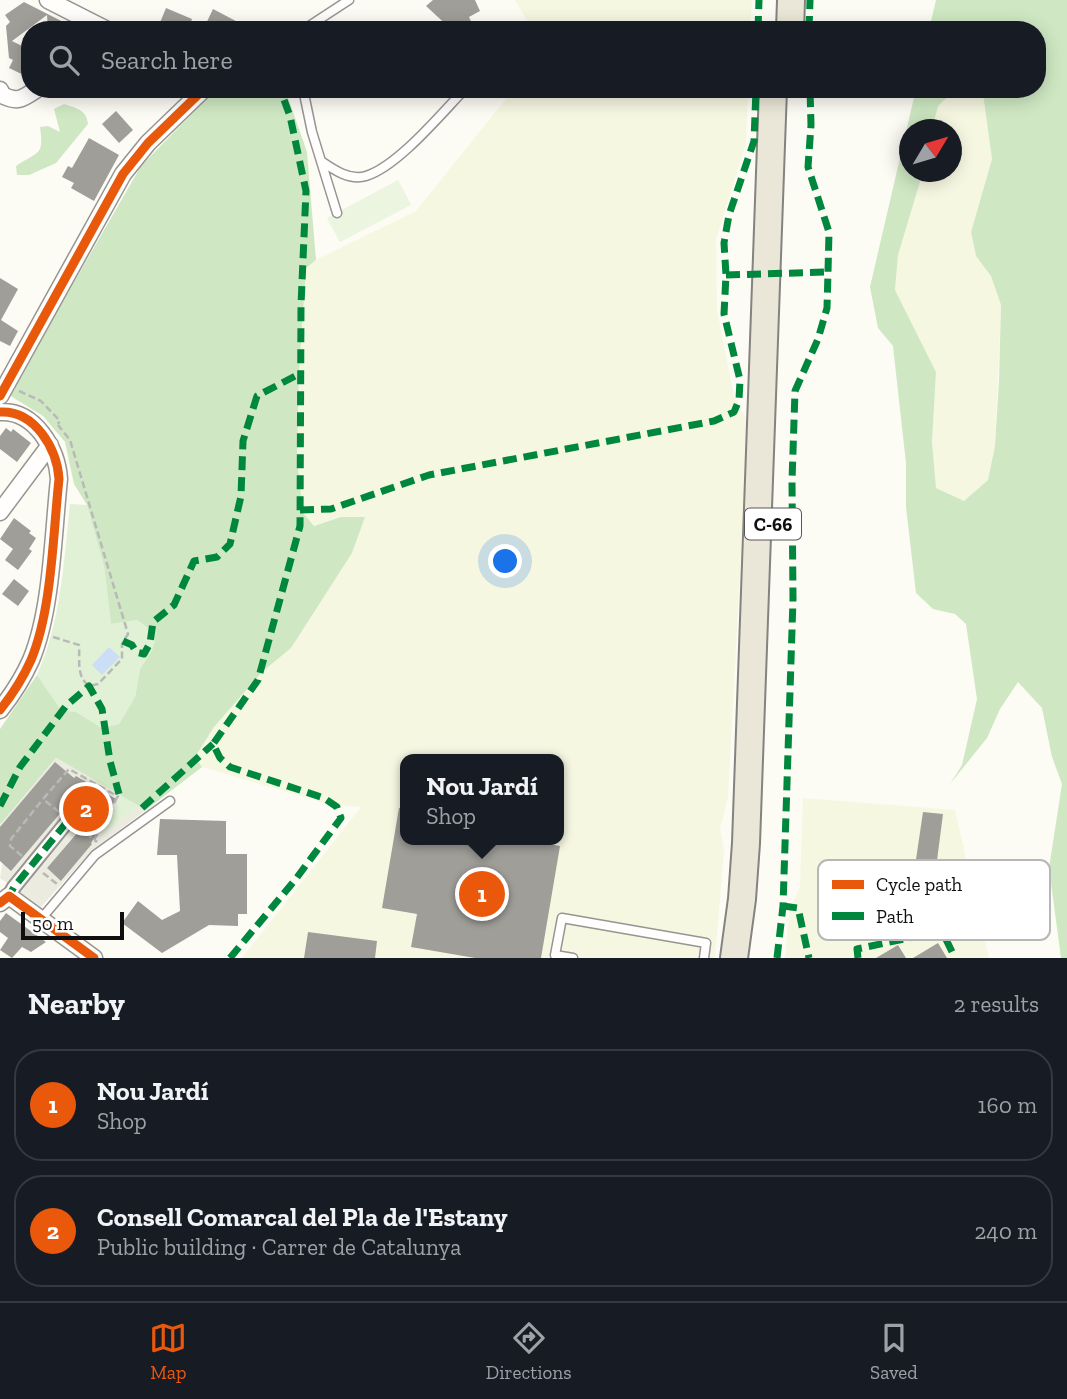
<!DOCTYPE html>
<html lang="en">
<head>
<meta charset="utf-8">
<style>
  :root { --surface:#171b24; --page:#242831; --text:#f1f3f6; --muted:#9ea1a6; --line:#363941; --accent:#ea580c }
  body { margin:0; font-family:"Zilla Slab",serif; background:var(--page); color:var(--text) }
  .compass { position:absolute; left:899px; top:119px; width:63px; height:63px; border-radius:50%; background:var(--surface); box-shadow:0 4px 18px #0003; rotate:52deg }
  .scale { position:absolute; left:21px; bottom:18px; width:103px; box-sizing:border-box; padding-left:7px; border:4px solid #0f0f0f; border-top:0; font-size:19px; line-height:24px; white-space:nowrap; color:#0f0f0f; -webkit-text-stroke:5px #fff; paint-order:stroke }
  .you { position:absolute; left:506px; top:562px; width:24px; height:24px; margin:-18px; border:5px solid #fff; border-radius:50%; background:#1a73e8; box-shadow:0 0 0 10px #1a73e833 }
  .badge { display:grid; place-items:center; width:46px; height:46px; border-radius:50%; background:var(--accent); color:#fff; font-size:23px; font-weight:700 }
  .pin { position:absolute; translate:-50% -50%; border:4px solid #fff; box-shadow:0 2px 7px #0006 }
  .popup { position:absolute; left:400px; top:754px; width:164px; height:91px; box-sizing:border-box; display:grid; place-content:center; border-radius:14px; background:var(--surface); filter:drop-shadow(0 2px 5px #0005); font-size:23px; white-space:nowrap; color:var(--muted) }
  .popup b { font-size:26px; color:var(--text) }
  .popup::after { content:''; position:absolute; left:50%; top:100%; margin-left:-14px; border:14px solid transparent; border-top-color:var(--surface) }
  .list { margin:0; padding:0; list-style:none }
  h2 { display:flex; justify-content:space-between; align-items:center; height:91px; margin:0; padding:0 28px; font-size:30px }
  h2 small { font-size:23px; font-weight:400; color:var(--muted) }
  .list li { display:grid; grid-template-columns:46px 1fr auto; gap:21px; align-items:center; box-sizing:border-box; height:112px; margin:0 14px 14px; padding:0 14px; border:2px solid var(--line); border-radius:28px }
  .list b { display:block; font-size:26px; white-space:nowrap }
  .list p { margin:0; font-size:23px; white-space:nowrap; color:var(--muted) }
  .list em { font-size:23px; font-style:normal; color:var(--muted) }
  .icon { flex:none; width:38px; height:38px; fill:none; stroke:currentColor; stroke-width:2; stroke-linecap:round; stroke-linejoin:round }
  .map { position:relative; flex:none; width:1067px; height:958px; overflow:hidden }
  .search { position:absolute; background:var(--surface); box-shadow:0 4px 18px #0003; left:21px; right:21px; top:21px; height:77px; display:flex; align-items:center; gap:18px; box-sizing:border-box; padding:0 24px; border-radius:28px; color:var(--muted); font-size:26px }
  .sheet { height:343px; background:var(--surface) }
  nav { display:flex; justify-content:space-around; align-items:center; box-sizing:border-box; height:98px; border-top:2px solid var(--line); background:var(--surface); font-size:19px; color:var(--muted) }
  nav a { display:grid; justify-items:center; gap:4px }
  nav .on { color:var(--accent) }
  .map>svg:first-child { display:block }
  .farmland { fill:#f6f7e1; fill-rule:evenodd }
  .green { fill:#e0f1d5 }
  .forest { fill:#cfe8c3 }
  .pitch { fill:#ebf5df }
  .plaza { fill:#ecebe0; fill-rule:evenodd }
  .water { fill:#ccdef5 }
  .building { fill:#9f9e99 }
  .lines { fill:none; stroke-linecap:round; stroke-linejoin:round }
  .service-casing { stroke:#969592; stroke-width:11 }
  .pedestrian-casing { stroke:#969592; stroke-width:16 }
  .minor-casing { stroke:#969592; stroke-width:19 }
  .trunk-casing { stroke:#83837f; stroke-width:30 }
  .path { stroke:#b9b9b8; stroke-width:2.5; stroke-dasharray:7 3.5; stroke-linecap:butt }
  .service { stroke:#fffefd; stroke-width:8 }
  .pedestrian { stroke:#fffefd; stroke-width:12 }
  .minor { stroke:#fffefd; stroke-width:16 }
  .trunk { stroke:#eae7d8; stroke-width:26 }
  .quiet { stroke:#00873e; stroke-width:7; stroke-dasharray:14 7; stroke-linecap:butt }
  .cycleway-casing { stroke:#fff; stroke-width:13 }
  .cycleway { stroke:#e8590c; stroke-width:9 }
  .labels { text-anchor:middle; dominant-baseline:central; stroke-width:7; stroke-linejoin:round; paint-order:stroke }
  .shield { fill:#fff; stroke:#575757; stroke-width:2 }
  .shield-label { font-size:19px; font-weight:bold; fill:#0f0f0f }
  .key { fill:#fff; stroke:#b7b7b7; stroke-width:2 }
  .key-label { font-size:19px; fill:#0f0f0f }
</style>
</head>
<body>
<div class="map">
<svg width="1067" height="958" viewBox="0 0 1067 958">
  <rect width="100%" height="100%" fill="#fcfbf4"/>
  <path class="farmland" d="M515 0H752L750 30H533Z
    M514 89H748L746 144 716 239 717 310 734 396 748 422 728 797 720 829 724 850 715 958H242L361 807 328 804 202 767 195 757 214 727 262 672 291 648 318 604 341 517 314 526 303 513 297 459 299 372 306 268 316 260 416 211ZM405 759H559V840H405Z
    M956 89 983 94 992 159 971 232 976 256 991 276 1001 305 995 446 988 481 964 501 936 488 932 442 936 372 895 290 898 255 923 172H951V130L932 129 938 106Z
    M803 798 955 810 989 958H785L789 912 800 887Z"/>
  <path class="green" d="M70 504 87 505 104 566 111 624 137 620 152 631 155 640 152 650 140 669 135 697 119 724 102 728 76 712 61 710 37 675C61 622 64 561 70 504Z
    M121 795 139 806 102 835 99 834Z"/>
  <path class="forest" d="M936 0H1067V958H1061L1049 868 1062 784 1052 757 1042 708 1018 682 1000 709 987 738 950 784 962 765 977 699 966 624 955 614 933 609 916 593 906 507V463L893 346 878 328 870 287 916 89H956L938 106 932 129 909 130V172H923L898 255 895 290 936 372 932 442 936 488 964 501 988 480 995 446 999 380 1001 305 991 276 976 256 971 232 992 159 983 94 956 89H1037V30H929Z
    M216 89H285L307 152 316 260 306 268 299 372 297 459 303 513 314 526 341 517H365L352 553 291 648 262 672 214 727 195 757 202 767 146 810 56 758 0 825V729L37 675 61 710 76 712 102 728 119 724 135 697 140 669 152 650 155 640 152 631 137 620 111 624 104 566 87 505 74 484 65 442 43 416 9 395 141 166Z
    M64 104C76 108 87 110 88 124L56 163 29 175H17L16 166C39 151 44 156 40 127L48 126 60 132 54 109Z"/>
  <path class="pitch" d="M398 180 411 205 340 242 327 218Z"/>
  <path class="plaza" d="M56 758 121 795 99 833 101 835 139 806 146 810 91 851 41 907 0 878 6 841 0 838V825ZM76 776 116 799 95 835 53 802ZM77 832 92 844 62 881 47 868Z"/>
  <path class="water" d="M109 647 120 657 102 675 92 665Z"/>
  <path class="building" d="M433 0H475L480 11 469 17 475 30H452L426 6Z
    M24 2 79 30H48L47 15 12 41 30 50V78L9 68 13 60 9 58 6 26 10 22 5 15Z
    M166 8 192 19 188 30H157Z
    M213 9 253 30H203Z
    M116 111 133 130 119 143 102 124Z
    M89 138 119 155 94 201 71 188 74 183 62 177 68 166 72 168Z
    M0 278 18 289 1 320 18 331 10 346 0 341Z
    M6 428 11 432 13 429 31 443 17 462 0 449V436Z
    M14 518 31 531 29 533 36 538 29 549 32 551 18 570 5 560 13 549 0 539Z
    M14 579 29 591 18 606 2 594Z
    M55 762 74 778 76 776 116 799 91 843 92 844 61 881 47 868 83 826 78 822 79 813 73 809 63 810 11 871 0 861V827Z
    M399 808H405V840H523L560 846 541 958H475L411 947 417 914 382 908Z
    M923 812 943 814 935 876 914 873Z
    M160 819 226 821V854H247V914H238V926L209 925 162 953 122 923 138 901 162 920 180 911 177 855H157Z
    M6 913 46 942 31 952 22 947 12 958 0 950 8 938 0 932V921Z
    M308 932 377 941 375 958H304Z
    M938 943 947 958H913Z
    M898 945 906 958H876Z"/>
  <g class="lines">
    <defs>
      <path id="service" d="M303 30 349 0
        M303 89 312 132 337 213
        M321 161C334 170 350 181 366 176 398 166 441 114 465 89
        M41 919 95 855 170 801
        M573 958 555 955 562 918 706 943 704 958"/>
      <path id="pedestrian" d="M9 896 14 887 71 817"/>
      <path id="minor" d="M48 0 107 30
        M0 90 2 95C18 103 22 99 37 89
        M0 396 123 174 148 143 204 89
        M0 412C35 410 57 449 59 479 53 534 52 610 31 660 23 678 12 695 0 710
        M0 512 50 445
        M0 903 9 896 94 958"/>
      <path id="trunk" d="M790 30 791 0
        M734 958 742 899 746 843 773 89"/>
    </defs>
    <use href="#service" class="service-casing"/>
    <use href="#pedestrian" class="pedestrian-casing"/>
    <use href="#minor" class="minor-casing"/>
    <use href="#trunk" class="trunk-casing"/>
    <path class="path" d="M19 391 41 401 60 421 58 424
      M53 637 79 645C80 661 76 676 89 686L98 684 122 659V644L128 634 70 440 58 425
      M59 812 43 799 69 769 119 797
      M78 827 97 842
      M94 840 119 794
      M22 856 10 846 11 839 43 799
      M43 873 57 884"/>
    <use href="#service" class="service"/>
    <use href="#pedestrian" class="pedestrian"/>
    <use href="#minor" class="minor"/>
    <use href="#trunk" class="trunk"/>
    <path class="quiet" d="M758 30 759 0
      M809 30 810 0
      M726 275 828 272
      M300 510 331 509 429 475 714 421 734 412 739 400 740 380 724 314 726 275 724 243 729 215 754 141 756 89
      M123 641 132 645 136 652 144 654 150 643 153 622 174 605 194 561 217 557 230 544 241 496 243 441 257 396 301 373
      M0 806 20 767 66 706 89 686 102 709 110 761 119 794
      M142 808 213 744
      M5 894 9 896 14 887 71 817
      M783 906 798 908 809 958
      M230 958 295 880 341 818 337 807 324 798 230 767 220 758 213 744 258 680 300 526 301 305 306 191 290 116 280 89
      M777 958 783 906 793 599 792 481 795 391 818 339 827 308 828 272 829 232 808 167 811 125 810 89
      M858 958 857 949 942 931 955 958"/>
    <defs>
      <path id="cycleway" d="M0 396 123 174 148 143 204 89
        M0 412C35 410 57 449 59 479 53 534 52 610 31 660 23 678 12 695 0 710
        M0 903 9 896 94 958"/>
    </defs>
    <use href="#cycleway" class="cycleway-casing"/>
    <use href="#cycleway" class="cycleway"/>
  </g>
  <g class="labels">
    <rect class="shield" x="745" y="508.5" width="56" height="31" rx="5"/>
    <g class="shield-label">
      <text x="773" y="524">C-66</text>
    </g>
  </g>
  <rect x="818" y="860" width="232" height="80" rx="10" class="key"/>
  <rect x="832" y="880" width="32" height="9" fill="#e8590c"/>
  <rect x="832" y="912" width="32" height="8" fill="#00873e"/>
  <g class="key-label">
    <text x="876" y="891">Cycle path</text>
    <text x="876" y="923">Path</text>
  </g>
</svg>
<svg class="compass" viewBox="-18 -18 36 36"><path d="M0-13l5 13h-10z" fill="#e53935"/><path d="M0 13l5-13h-10z" fill="#9ea1a6"/></svg>
<div class="scale">50 m</div>
<div class="you"></div>
<div class="pin badge" style="left:482px;top:894px">1</div>
<div class="popup"><b>Nou Jardí</b>Shop</div>
<div class="pin badge" style="left:86px;top:809px">2</div>
<div class="search"><svg class="icon" aria-label="search" viewBox="0 0 24 24"><circle cx="10" cy="10" r="6"/><path d="M15 15l6 6"/></svg>Search here</div>
</div>
<section class="sheet">
<h2>Nearby<small>2 results</small></h2>
<ul class="list">
<li><span class="badge">1</span><div><b>Nou Jardí</b><p>Shop</p></div><em>160 m</em></li>
<li><span class="badge">2</span><div><b>Consell Comarcal del Pla de l'Estany</b><p>Public building · Carrer de Catalunya</p></div><em>240 m</em></li>
</ul>
</section>
<nav>
<a class="on"><svg class="icon" aria-label="map" viewBox="0 0 24 24"><path d="M3 6l6-2 6 2 6-2v14l-6 2-6-2-6 2zM9 4v14M15 6v14"/></svg>Map</a>
<a><svg class="icon" aria-label="directions" viewBox="0 0 24 24"><path d="M12 3l9 9-9 9-9-9zM9 14v-3h6M13 9l2 2-2 2"/></svg>Directions</a>
<a><svg class="icon" aria-label="saved" viewBox="0 0 24 24"><path d="M7 4h10v16l-5-4-5 4z"/></svg>Saved</a>
</nav>
</body>
</html>
